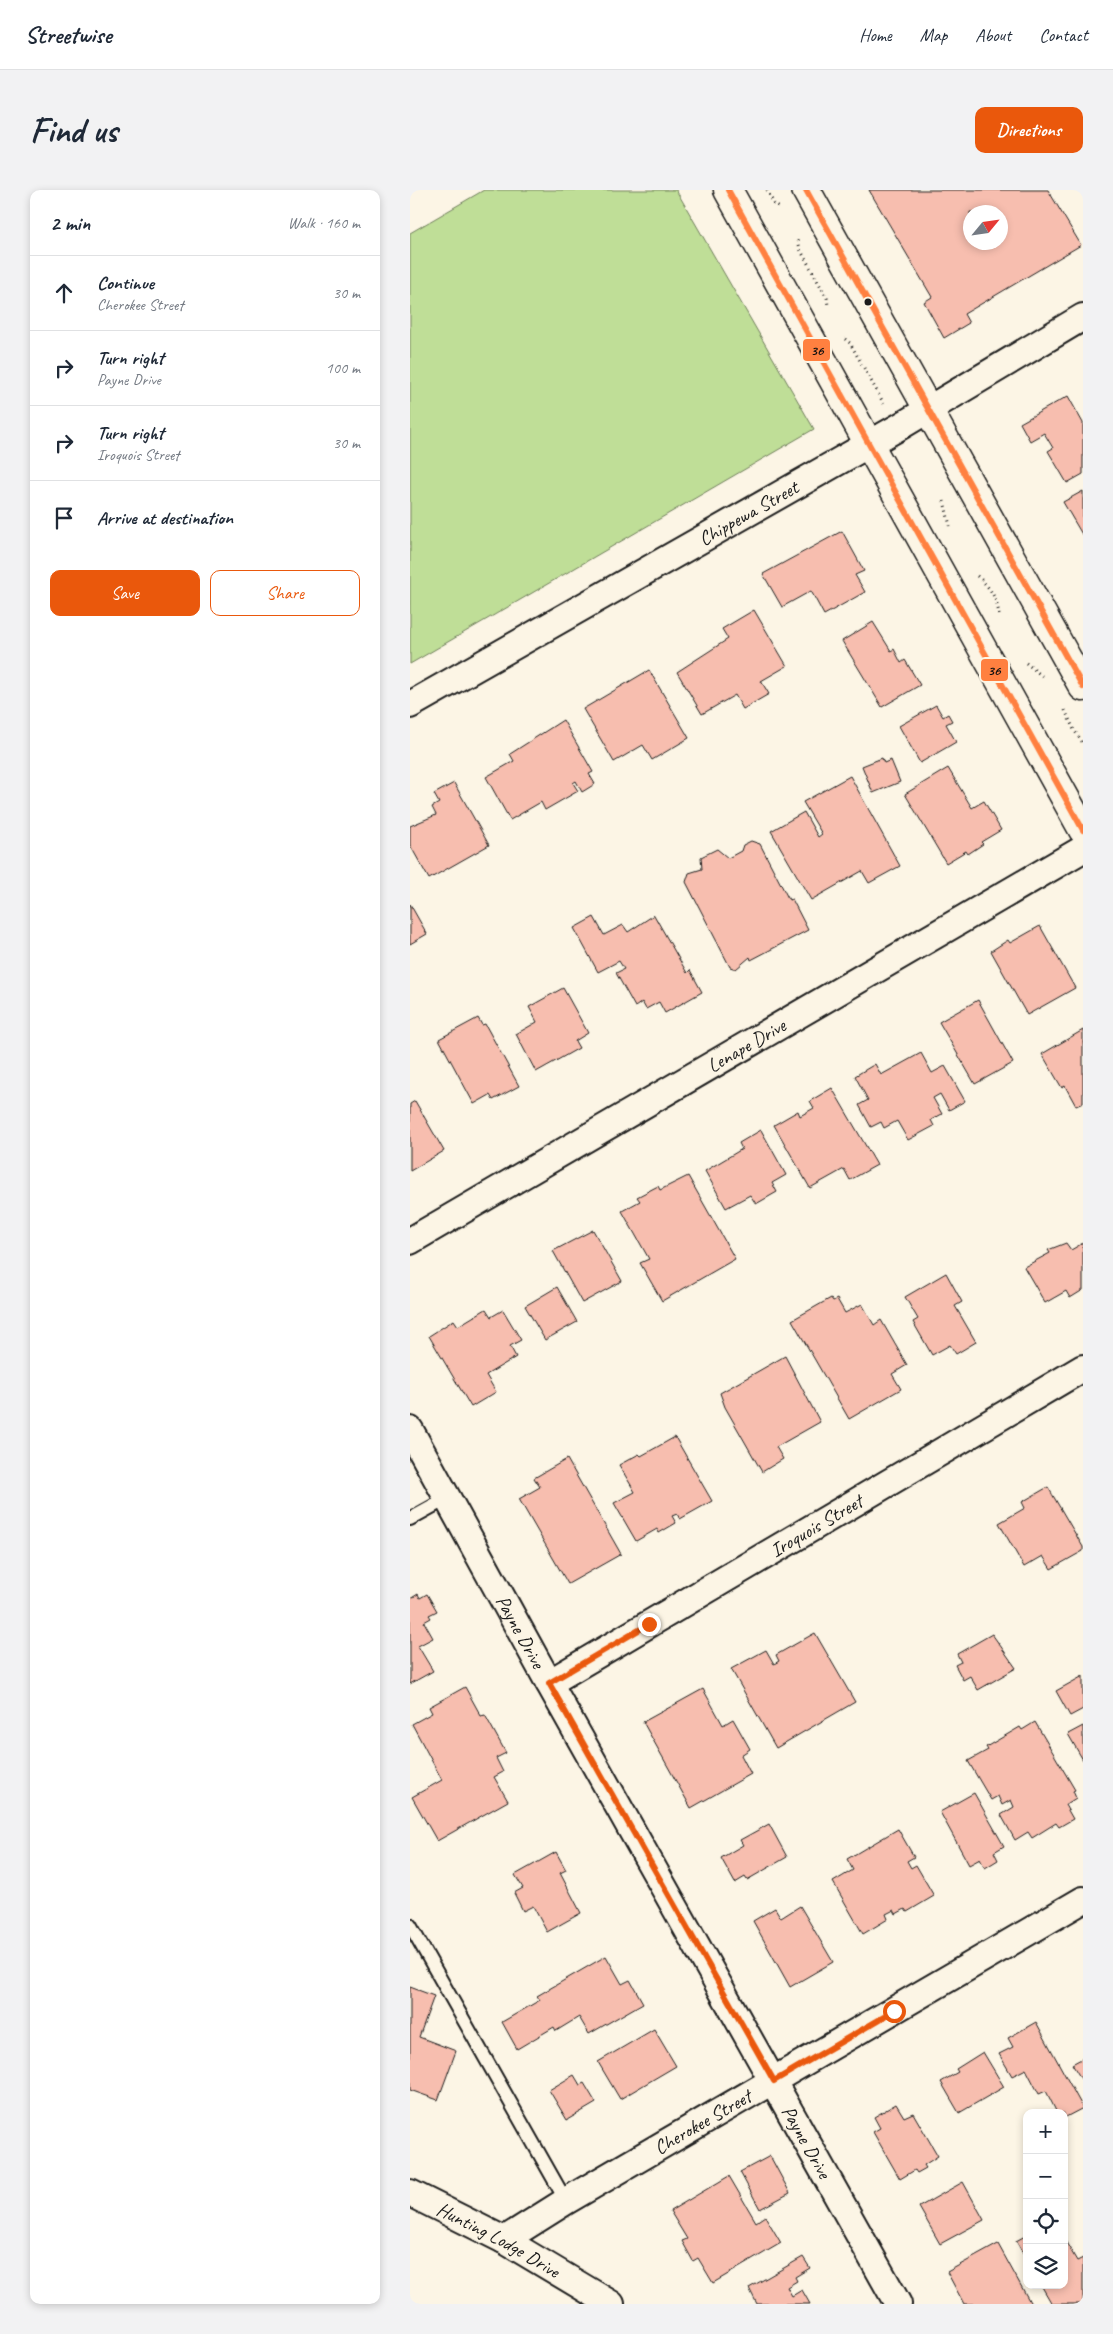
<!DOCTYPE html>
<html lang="en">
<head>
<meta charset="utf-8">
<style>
  :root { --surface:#fff; --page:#f2f2f3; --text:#1f2937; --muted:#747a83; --line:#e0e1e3; --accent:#ea580c }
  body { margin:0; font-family:Caveat,sans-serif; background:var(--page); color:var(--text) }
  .controls { position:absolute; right:15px; bottom:15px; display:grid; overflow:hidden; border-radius:10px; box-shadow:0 2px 8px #0003 }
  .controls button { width:45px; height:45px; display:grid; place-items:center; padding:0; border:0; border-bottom:1px solid var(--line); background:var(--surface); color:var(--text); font:25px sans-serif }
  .compass { position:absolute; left:553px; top:15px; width:45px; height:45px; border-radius:50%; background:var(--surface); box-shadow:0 2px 8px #0003; rotate:61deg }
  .stop { position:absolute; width:15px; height:15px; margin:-11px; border:4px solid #ea580c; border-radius:50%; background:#fff }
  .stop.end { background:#ea580c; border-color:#fff; box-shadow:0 1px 5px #0008 }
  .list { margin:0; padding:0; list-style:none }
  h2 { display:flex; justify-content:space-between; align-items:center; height:65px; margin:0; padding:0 20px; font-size:21px }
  h2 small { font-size:16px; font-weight:400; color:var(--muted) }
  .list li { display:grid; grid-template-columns:32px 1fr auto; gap:15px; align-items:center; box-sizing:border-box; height:75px; padding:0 20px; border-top:1px solid var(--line) }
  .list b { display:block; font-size:19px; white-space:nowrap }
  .list p { margin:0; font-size:16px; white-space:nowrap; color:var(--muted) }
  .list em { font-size:16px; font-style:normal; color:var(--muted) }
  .actions { display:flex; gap:10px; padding:15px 20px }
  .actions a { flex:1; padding:11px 0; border:1px solid var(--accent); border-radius:10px; text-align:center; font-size:18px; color:var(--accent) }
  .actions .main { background:var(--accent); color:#fff }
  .icon { flex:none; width:28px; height:28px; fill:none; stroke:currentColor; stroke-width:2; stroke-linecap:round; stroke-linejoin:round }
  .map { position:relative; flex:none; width:673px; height:2114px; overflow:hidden; border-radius:10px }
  header { display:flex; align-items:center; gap:30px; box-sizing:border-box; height:70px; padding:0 25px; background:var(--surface); border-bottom:1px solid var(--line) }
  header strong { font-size:24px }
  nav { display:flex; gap:28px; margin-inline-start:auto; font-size:18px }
  .intro { display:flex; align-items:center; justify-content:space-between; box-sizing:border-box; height:120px; padding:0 30px }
  h1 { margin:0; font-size:35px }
  .button { padding:12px 22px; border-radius:10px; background:var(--accent); color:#fff; font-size:18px; font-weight:700 }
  main { display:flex; gap:30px; padding:0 30px }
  aside { flex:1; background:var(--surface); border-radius:10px; box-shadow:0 2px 8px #0003 }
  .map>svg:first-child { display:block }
  .green { fill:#bfde97; stroke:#6e7d5a }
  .building { fill:#f7beaf; stroke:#1c1c1c; fill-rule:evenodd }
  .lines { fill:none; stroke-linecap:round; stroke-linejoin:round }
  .lane-casing { stroke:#1c1c1c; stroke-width:16 }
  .street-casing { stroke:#1c1c1c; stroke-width:30 }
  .secondary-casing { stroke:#1c1c1c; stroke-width:31 }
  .path { stroke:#1c1c1c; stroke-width:3; stroke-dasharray:1 4; stroke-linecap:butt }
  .lane { stroke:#fcf5e5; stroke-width:12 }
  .street { stroke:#fcf5e5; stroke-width:26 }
  .secondary { stroke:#fcf5e5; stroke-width:28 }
  .bus-1-casing { stroke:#fcf5e5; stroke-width:10 }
  .bus-1 { stroke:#ff8040; stroke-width:6 }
  .route { stroke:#ea580c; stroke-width:6 }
  .bus-dot { fill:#1c1c1c; stroke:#fcf5e5; stroke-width:2 }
  .labels { text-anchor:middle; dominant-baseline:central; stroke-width:4; stroke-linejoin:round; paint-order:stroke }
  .street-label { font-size:20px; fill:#1c1c1c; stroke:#fcf5e5 }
  .line-badge { stroke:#fcf5e5; stroke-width:2 }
  .pale-badge-label { font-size:14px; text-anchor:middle; font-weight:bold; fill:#111 }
</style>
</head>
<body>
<header>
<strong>Streetwise</strong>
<nav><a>Home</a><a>Map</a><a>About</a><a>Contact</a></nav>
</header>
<div class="intro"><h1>Find us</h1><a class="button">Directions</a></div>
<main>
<aside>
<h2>2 min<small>Walk · 160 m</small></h2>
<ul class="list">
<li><svg class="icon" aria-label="ahead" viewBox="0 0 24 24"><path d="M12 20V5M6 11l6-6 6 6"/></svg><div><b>Continue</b><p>Cherokee Street</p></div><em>30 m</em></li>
<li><svg class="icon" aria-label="right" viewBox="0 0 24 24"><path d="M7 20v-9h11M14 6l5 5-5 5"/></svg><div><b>Turn right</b><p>Payne Drive</p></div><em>100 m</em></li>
<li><svg class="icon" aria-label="right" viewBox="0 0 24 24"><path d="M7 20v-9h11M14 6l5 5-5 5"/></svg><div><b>Turn right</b><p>Iroquois Street</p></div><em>30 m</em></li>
<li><svg class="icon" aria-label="arrive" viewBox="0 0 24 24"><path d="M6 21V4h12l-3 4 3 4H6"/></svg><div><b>Arrive at destination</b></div></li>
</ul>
<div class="actions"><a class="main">Save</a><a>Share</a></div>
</aside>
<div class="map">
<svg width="673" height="2114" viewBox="0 0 673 2114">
  <rect width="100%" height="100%" fill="#fcf5e5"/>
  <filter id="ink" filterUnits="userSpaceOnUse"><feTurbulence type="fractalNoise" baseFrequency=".02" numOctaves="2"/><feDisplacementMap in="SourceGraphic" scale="10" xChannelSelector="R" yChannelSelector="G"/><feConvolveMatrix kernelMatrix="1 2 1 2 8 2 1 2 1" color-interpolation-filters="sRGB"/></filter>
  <g filter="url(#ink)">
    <path class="green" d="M74 0H266L404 239 0 474V43Z"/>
    <path class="building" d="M459 0H638L671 55 554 124 559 133 534 148 514 112 522 107ZM560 22H590V52H560Z
      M658 206 673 233V284L657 293 638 261 643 258 634 243 620 251 610 233Z
      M673 301V346L653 312Z
      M432 341 454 381 445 385 455 402 414 425 401 401 372 417 353 384Z
      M344 420 377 476 351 491 359 504 333 519 325 505 292 524 267 482 318 449 312 439Z
      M463 432 481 461 484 459 491 473 495 470 510 495 472 517 432 451Z
      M239 480 279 548 242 570 233 555 204 572 173 519Z
      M526 515 533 527 538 524 542 531 536 534 546 552 510 573 489 536Z
      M153 530 183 582 179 584 185 594 172 602 166 591 163 593 168 601 135 620 131 612 100 630 76 587 104 571 100 564Z
      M472 568 474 573 481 570 490 592 463 603 452 576Z
      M538 578 562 618 574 611 591 640 571 652 573 654 558 664 556 661 536 673 495 604Z
      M440 586 490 676 459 693 452 681 401 710 361 641 394 622 408 647 412 644 393 612Z
      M44 593 79 655 19 689 0 655V636L26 625 22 617 29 613 24 604Z
      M341 651 350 654 379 710 382 709 398 740 341 770 340 767 326 779 320 777 276 692 279 683 292 679 291 667 307 659 318 668 331 661 333 655Z
      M0 714 17 744 0 754Z
      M244 725 277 783 280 780 292 802 255 823 249 812 236 819 232 812 225 817 206 783 214 779 209 771 188 782 164 738 184 727 194 745 213 735 218 742Z
      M630 736 665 798 617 825 581 761 598 750 600 753Z
      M153 798 178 843 165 851 169 858 126 882 106 844 127 832 119 817Z
      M568 810 603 873 565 894 529 832Z
      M68 828 72 835 75 834 109 896 83 910 80 905 64 914 29 849Z
      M673 840V913L666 916 655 896 652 898 632 864Z
      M511 863 522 883 535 876 555 911 539 920 530 904 523 908 532 924 521 930 524 936 498 950 487 931 474 938 471 932 461 937 449 915 458 910 445 886 465 874 471 885Z
      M422 898 467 975 440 990 434 979 400 998 364 935 388 921 390 926 404 918 400 911Z
      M5 911 34 961 0 981V914Z
      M351 940 376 985 362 993 367 1002 346 1014 340 1005 316 1018 295 981 332 959 329 953Z
      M278 986 325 1069 252 1111 230 1073 239 1069 212 1021 230 1011 227 1007 248 996 250 1000Z
      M183 1040 212 1091 172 1113 143 1061Z
      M656 1053 661 1060 673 1053V1100L660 1108 656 1101 635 1113 614 1077 640 1063 638 1060Z
      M536 1083 552 1112 545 1116 566 1152 546 1164 540 1155 522 1165 503 1132 508 1129 495 1107Z
      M147 1097 167 1132 135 1150 115 1116Z
      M421 1108 423 1111 427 1109 435 1123 452 1114 464 1135 471 1130 497 1175 482 1184 491 1199 439 1229 382 1130Z
      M76 1119 81 1127 93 1120 111 1150 100 1156 106 1167 76 1185 86 1202 61 1217 19 1146 44 1130 48 1136Z
      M375 1166 410 1232 366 1257 373 1269 352 1282 315 1217 310 1203Z
      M265 1247 302 1311 270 1329 267 1324 262 1326 266 1333 249 1343 247 1339 226 1351 204 1313 225 1302 209 1275 229 1264 231 1266Z
      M157 1269 211 1364 158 1394 109 1309 130 1297 124 1288Z
      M638 1297 673 1357V1361L641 1379 633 1366 614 1377 589 1333 615 1318 612 1312Z
      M8 1404 10 1408 17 1404 27 1421 19 1425 21 1428 14 1432 23 1448 8 1456 23 1481 0 1494V1409Z
      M405 1443 445 1512 366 1558 321 1479 356 1460 364 1474 369 1471 366 1465Z
      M582 1444 606 1478 568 1500 560 1486 553 1490 545 1475 551 1472 547 1464Z
      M673 1486V1519L660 1526 646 1501Z
      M55 1497 71 1526 75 1525 96 1563 86 1568 93 1582 84 1587 98 1611 27 1651 2 1607 32 1590 2 1534 22 1523 19 1517Z
      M293 1499 313 1535 323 1529 340 1559 331 1565 341 1584 281 1618 233 1532Z
      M625 1532 665 1600 663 1601 666 1608 655 1615 663 1629 649 1637 646 1633 622 1648 618 1642 605 1650 591 1625 604 1617 601 1610 592 1615 588 1606 581 1610 558 1571 578 1560 576 1557 610 1537 612 1540Z
      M673 1536V1570L658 1544Z
      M564 1603 594 1656 584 1662 588 1670 575 1678 570 1669 559 1675 530 1622Z
      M359 1634 377 1667 337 1690 335 1687 325 1693 311 1668 333 1655 330 1650Z
      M488 1639 504 1667 497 1671 501 1678 506 1675 524 1706 497 1722 495 1719 486 1724 484 1720 476 1724 478 1729 453 1744 423 1692 443 1680 437 1669Z
      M146 1662 156 1680 150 1683 171 1723 137 1742 123 1716 113 1721 104 1703 113 1698 105 1685Z
      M390 1716 423 1772 380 1797 343 1731 365 1718 371 1728Z
      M196 1766 212 1794 220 1790 233 1813 179 1844 169 1827 146 1841 144 1837 107 1859 92 1832 130 1810 127 1806Z
      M0 1797 24 1806 9 1847 46 1861 28 1910 0 1900Z
      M626 1832 673 1918 654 1928V1923H647L636 1901 629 1904 616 1879 602 1886 589 1864 603 1857 598 1848Z
      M244 1839 266 1876 210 1909 188 1872Z
      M573 1862 594 1897 549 1923 531 1892 548 1882 546 1879Z
      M673 1868V1892L662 1874Z
      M164 1885 170 1895 174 1893 186 1913 157 1930 139 1900Z
      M486 1914 494 1927 503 1923 528 1966 514 1975 516 1978 507 1983 505 1980 490 1989 463 1942 470 1938 464 1927Z
      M360 1966 380 2003 350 2019 330 1982Z
      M319 1986 346 2032 355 2026 371 2053 303 2093 288 2068 283 2071 272 2051 277 2049 260 2021Z
      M553 1992 574 2030 530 2054 509 2017Z
      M617 2045V2070L606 2051Z
      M654 2049 667 2071 673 2068V2114H642L631 2095H654Z
      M588 2054 621 2114H554L537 2082Z
      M393 2067 400 2078 385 2087 387 2091 377 2097 382 2106 392 2100 400 2114H347L339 2098Z"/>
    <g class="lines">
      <defs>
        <path id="lane" d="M0 1329 38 1308
          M0 1735 156 2011"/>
        <g id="street">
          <path id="s1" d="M0 515 489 237 673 127"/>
          <path id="s2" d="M0 1051 673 659"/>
          <path id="s3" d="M0 1240 139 1493 488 2114"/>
          <path id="s4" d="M139 1493 673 1178"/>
          <path id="s5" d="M0 2003 94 2050 201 2114"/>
          <path id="s6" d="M94 2050 156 2011 673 1710"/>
        </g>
        <path id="secondary" d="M318 0 673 640
          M396 0 673 497"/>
      </defs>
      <use href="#lane" class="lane-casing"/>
      <use href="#street" class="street-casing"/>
      <use href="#secondary" class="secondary-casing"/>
      <path class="path" d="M357 0 364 14 371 19
        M388 50 390 59 417 108 418 116
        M435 149 440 153 474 214
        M534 311 540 336
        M567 386C580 397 587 408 589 425
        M616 473 632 486
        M655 520 664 540 673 553"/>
      <use href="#lane" class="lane"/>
      <use href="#street" class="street"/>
      <use href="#secondary" class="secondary"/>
      <defs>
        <path id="bus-1" d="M318 0 673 640
          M396 0 673 497"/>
      </defs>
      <use href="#bus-1" class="bus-1-casing"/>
      <use href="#bus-1" class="bus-1"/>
    </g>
  </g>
  <g class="lines" filter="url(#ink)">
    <path class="route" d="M239 1434 139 1493 364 1891 484 1821"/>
  </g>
  <circle class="bus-dot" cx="458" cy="112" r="4.5"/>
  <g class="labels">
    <g class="street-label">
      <text stroke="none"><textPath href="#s1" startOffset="389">Chippewa Street</textPath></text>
      <text stroke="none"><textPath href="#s2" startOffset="389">Lenape Drive</textPath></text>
      <text stroke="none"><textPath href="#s4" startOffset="310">Iroquois Street</textPath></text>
      <text stroke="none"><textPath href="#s3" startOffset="230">Payne Drive</textPath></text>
      <text stroke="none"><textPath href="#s6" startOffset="231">Cherokee Street</textPath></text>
      <text stroke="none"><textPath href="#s3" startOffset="815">Payne Drive</textPath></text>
      <text stroke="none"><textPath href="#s5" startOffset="100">Hunting Lodge Drive</textPath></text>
    </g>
  </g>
  <g class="line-badge">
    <rect x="392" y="148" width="29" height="24" rx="5" fill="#ff8040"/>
    <rect x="570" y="468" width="29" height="24" rx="5" fill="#ff8040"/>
  </g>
  <g class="pale-badge-label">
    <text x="407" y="165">36</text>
    <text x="584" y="485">36</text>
  </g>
</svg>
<div class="controls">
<button>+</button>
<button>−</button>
<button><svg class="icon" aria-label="locate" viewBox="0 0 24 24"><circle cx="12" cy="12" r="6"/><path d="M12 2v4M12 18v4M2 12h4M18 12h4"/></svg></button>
<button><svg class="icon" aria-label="layers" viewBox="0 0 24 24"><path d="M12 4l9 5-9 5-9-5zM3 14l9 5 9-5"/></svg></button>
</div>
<svg class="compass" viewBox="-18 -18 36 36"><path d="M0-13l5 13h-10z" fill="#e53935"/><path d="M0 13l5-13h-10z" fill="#747a83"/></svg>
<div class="stop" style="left:484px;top:1821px"></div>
<div class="stop end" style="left:239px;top:1434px"></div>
</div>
</main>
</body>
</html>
